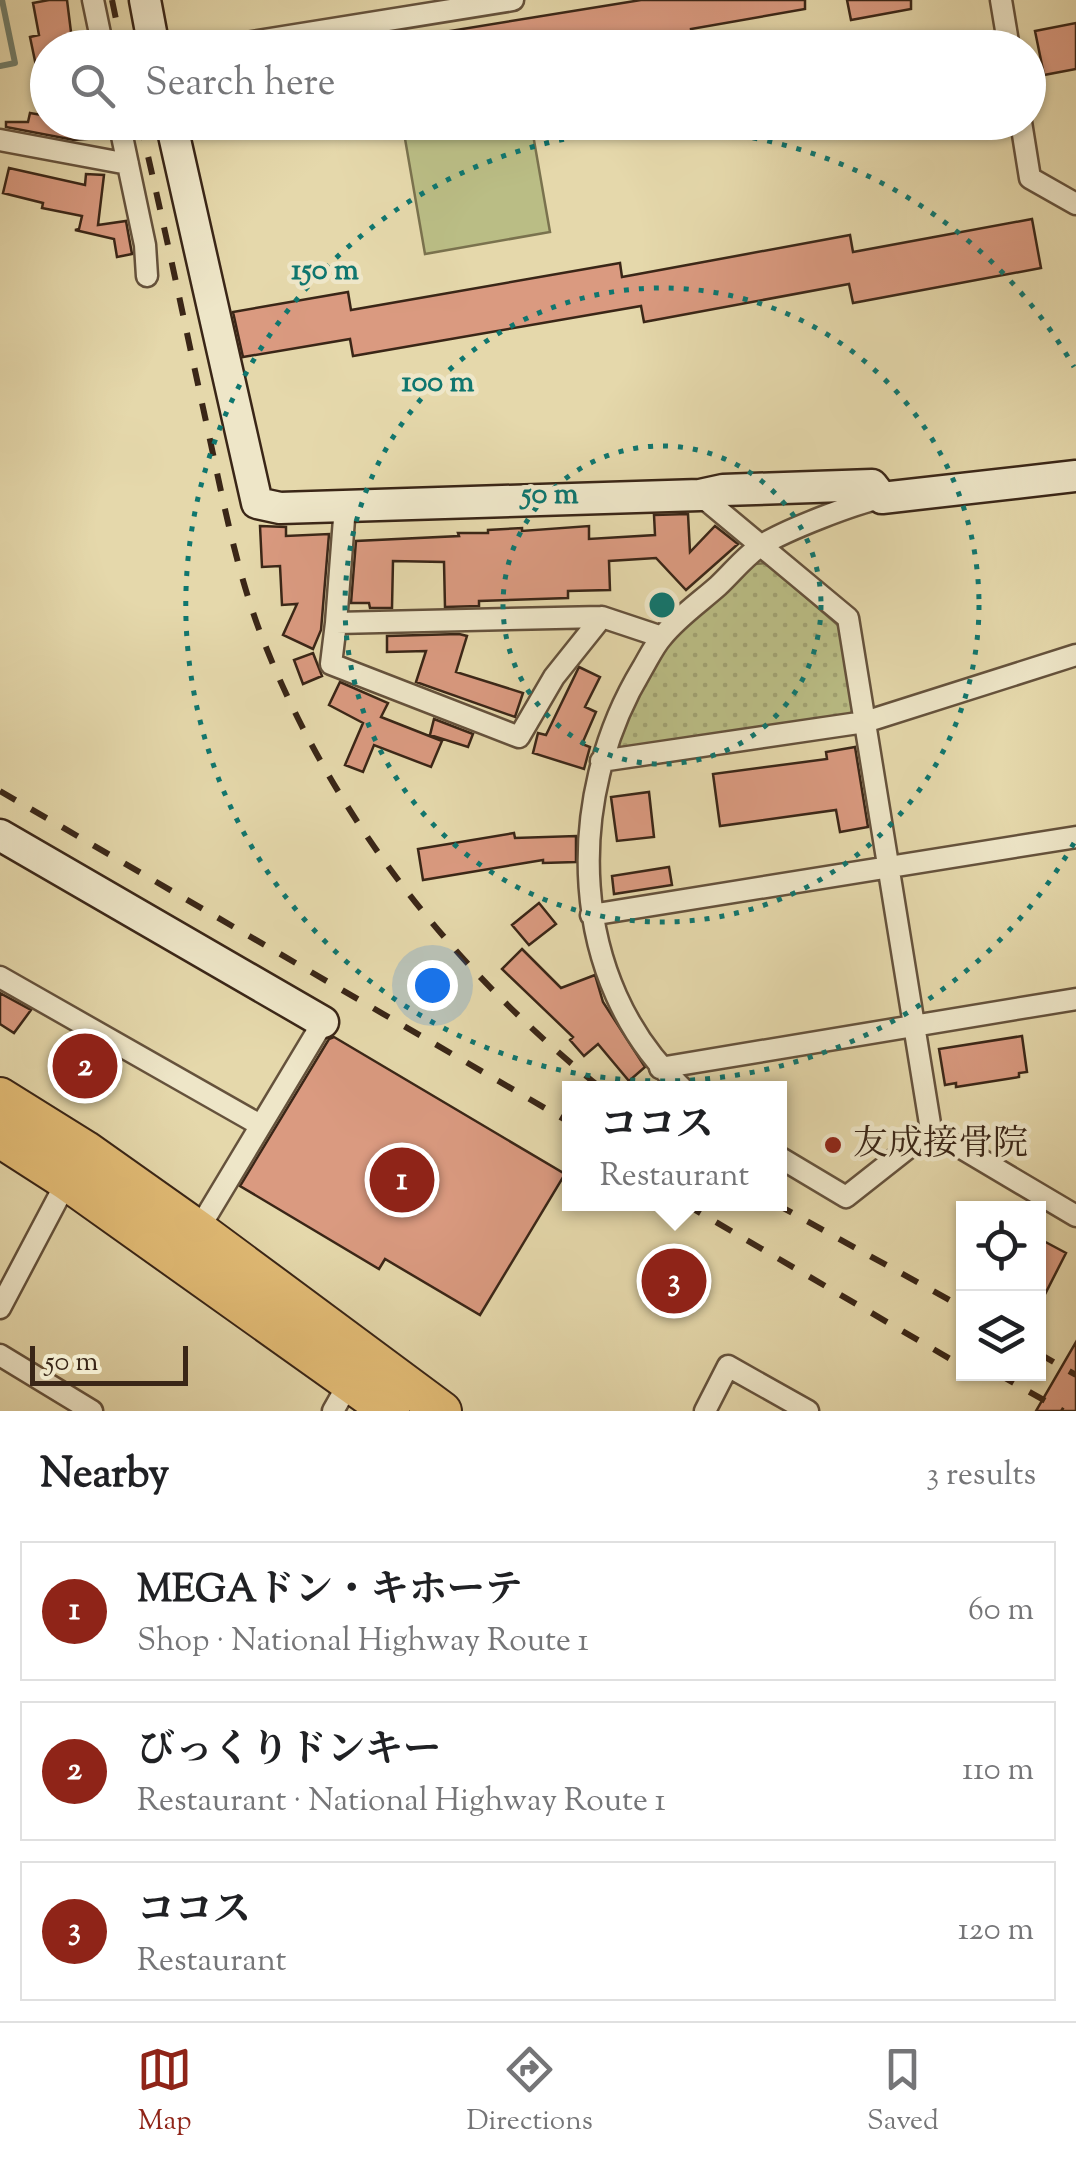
<!DOCTYPE html>
<html lang="en">
<head>
<meta charset="utf-8">
<style>
  :root { --surface:#fff; --page:#f2f2f2; --text:#202124; --muted:#757577; --line:#e0e0e0; --accent:#8f2418 }
  body { margin:0; font-family:"Sorts Mill Goudy","Noto Serif JP",serif; background:var(--page); color:var(--text) }
  .controls { position:absolute; right:30px; bottom:30px; display:grid; overflow:hidden; border-radius:0px; box-shadow:0 2px 8px #0004 }
  .controls button { width:90px; height:90px; display:grid; place-items:center; padding:0; border:0; border-bottom:2px solid var(--line); background:var(--surface); color:var(--text); font:50px sans-serif }
  .scale { position:absolute; left:30px; bottom:25px; width:158px; box-sizing:border-box; padding-left:10px; border:5px solid #3a2617; border-top:0; font-size:28px; line-height:35px; white-space:nowrap; color:#3a2617; -webkit-text-stroke:8px #eee6c8; paint-order:stroke }
  .you { position:absolute; left:432px; top:985px; width:35px; height:35px; margin:-25px; border:8px solid #fff; border-radius:50%; background:#1a73e8; box-shadow:0 0 0 15px #1a73e833 }
  .badge { display:grid; place-items:center; width:65px; height:65px; border-radius:50%; background:var(--accent); color:#fff; font-size:32px; font-weight:700 }
  .pin { position:absolute; translate:-50% -50%; border:5px solid #fff; box-shadow:0 2px 10px #0006 }
  .popup { position:absolute; left:562px; top:1081px; width:225px; height:130px; box-sizing:border-box; display:grid; place-content:center; border-radius:0px; background:var(--surface); filter:drop-shadow(0 2px 8px #0005); font-size:32px; white-space:nowrap; color:var(--muted) }
  .popup b { font-size:38px; color:var(--text) }
  .popup::after { content:''; position:absolute; left:50%; top:100%; margin-left:-20px; border:20px solid transparent; border-top-color:var(--surface) }
  .list { margin:0; padding:0; list-style:none }
  h2 { display:flex; justify-content:space-between; align-items:center; height:130px; margin:0; padding:0 40px; font-size:42px }
  h2 small { font-size:32px; font-weight:400; color:var(--muted) }
  .list li { display:grid; grid-template-columns:65px 1fr auto; gap:30px; align-items:center; box-sizing:border-box; height:140px; margin:0 20px 20px; padding:0 20px; border:2px solid var(--line); border-radius:0px }
  .list b { display:block; font-size:38px; white-space:nowrap }
  .list p { margin:0; font-size:32px; white-space:nowrap; color:var(--muted) }
  .list em { font-size:32px; font-style:normal; color:var(--muted) }
  .icon { flex:none; width:55px; height:55px; fill:none; stroke:currentColor; stroke-width:2; stroke-linecap:round; stroke-linejoin:round }
  .map { position:relative; flex:none; width:1076px; height:1411px; overflow:hidden }
  .search { position:absolute; background:var(--surface); box-shadow:0 2px 8px #0004; left:30px; right:30px; top:30px; height:110px; display:flex; align-items:center; gap:25px; box-sizing:border-box; padding:0 35px; border-radius:55px; color:var(--muted); font-size:38px }
  .sheet { height:610px; background:var(--surface) }
  nav { display:flex; justify-content:space-around; align-items:center; box-sizing:border-box; height:140px; border-top:2px solid var(--line); background:var(--surface); font-size:28px; color:var(--muted) }
  nav a { display:grid; justify-items:center; gap:5px }
  nav .on { color:var(--accent) }
  .map>svg:first-child { display:block }
  .grass { fill:url(#grass-dots); stroke:#7a724e; stroke-width:2.5 }
  .pitch { fill:#babd85; stroke:#7a724e; stroke-width:2.5 }
  .lines { fill:none; stroke-linecap:round; stroke-linejoin:round }
  .stream { stroke:#727f6c; stroke-width:6 }
  .building { fill:#da9a80; stroke:#3a2617; stroke-width:2.5 }
  .street-casing { stroke:#65523c; stroke-width:25 }
  .secondary-casing { stroke:#3a2617; stroke-width:35 }
  .highway-casing { stroke:#3a2617; stroke-width:42 }
  .street { stroke:#eee6c8; stroke-width:20 }
  .secondary { stroke:#eee6c8; stroke-width:30 }
  .highway { stroke:#e2bc76; stroke-width:38 }
  .rail { stroke:#3a2617; stroke-width:6; stroke-dasharray:18 18; stroke-linecap:butt }
  .ring { fill:none; stroke:#0f766e; stroke-width:5; stroke-dasharray:5 10 }
  .poi-dot { fill:#8f2418; stroke:#eee6c8; stroke-width:4 }
  .labels { text-anchor:middle; dominant-baseline:central; stroke-width:9; stroke-linejoin:round; paint-order:stroke }
  .poi-label { font-size:35px; fill:#3a2617; stroke:#eee6c8; text-anchor:start }
  .centre { fill:#0f766e; stroke:#eee6c8; stroke-width:5 }
  .ring-label { font-size:30px; text-anchor:middle; font-weight:bold; fill:#0f766e; stroke:#eee6c8; stroke-width:9; stroke-linejoin:round; paint-order:stroke }
</style>
</head>
<body>
<div class="map">
<svg width="1076" height="1411" viewBox="0 0 1076 1411">
  <defs>
    <pattern id="grass-dots" width="8" height="8" patternUnits="userSpaceOnUse" patternTransform="scale(2.5)"><rect width="8" height="8" fill="#babd85"/><path d="M2 2h.1M6 6h.1" fill="none" stroke="#a1a272" stroke-width="1.8" stroke-linecap="round"/></pattern>
  </defs>
  <rect width="100%" height="100%" fill="#e5d8ab"/>
  <filter id="stains"><feTurbulence type="fractalNoise" baseFrequency=".002" numOctaves="4"/><feColorMatrix values="0 0 0 0 .2 0 0 0 0 .09 0 0 0 0 .02 0 0 0 .5 -.17"/></filter>
  <radialGradient id="worn" r=".72"><stop offset=".6" stop-color="#630" stop-opacity="0"/><stop offset="1" stop-color="#630" stop-opacity=".3"/></radialGradient>
  <path class="grass" d="M766 563 839 626 853 710 845 720 623 752 617 743C628 716 638 689 654 664 678 626 721 595 755 564Z"/>
  <path class="pitch" d="M466 122 531 123 550 232 425 254 404 133Z"/>
  <g class="lines">
    <path class="stream" d="M0 66 15 63 2 0"/>
  </g>
  <path class="building" d="M49 0H67L73 48H48V84L40 85 30 37 39 35 33 3Z
    M641 0H805V9L691 29 692 39 643 48H408L407 38Z
    M847 0H911V9L851 20Z
    M1076 23V69L1044 75 1035 31Z
    M30 113 48 116V122H106L108 137 74 140 6 127V122H28Z
    M9 168 85 185 86 174 104 175 98 225 126 221 132 254 117 257 114 239 75 230 79 229 82 216 42 208 43 203 3 193Z
    M1032 219 1041 268 853 303 849 284 644 322 641 306 353 356 350 339 243 357 233 312 348 292 351 310 620 263 622 277 850 235 853 252Z
    M688 514 690 552 715 526 738 544 686 590 656 558 609 561 610 590 568 591V598L479 601V606L445 607 444 562 393 561 392 608H370L369 603H351L356 541 459 536 458 533H488V530L522 528V531L589 526V539L655 535 654 515Z
    M260 526 286 527V536L329 534 321 630 313 649 283 635 297 604 282 605 280 566 262 567Z
    M459 634 467 636 456 672 523 693 515 717 416 682 426 651 387 652V636Z
    M313 653 322 676 303 684 294 660Z
    M579 667 600 677 585 707 596 712 582 744 590 747 584 769 533 753 538 733 546 735Z
    M340 682 388 703 381 717 442 741 431 767 374 745 363 772 345 765 363 723 329 705Z
    M434 719 473 734 468 747 430 735Z
    M855 747 868 827 840 832 836 810 720 826 713 774 827 759 826 752Z
    M649 792 654 837 617 841 611 797Z
    M514 833 515 838 576 836V862L543 863V860L423 880 418 849Z
    M669 867 672 885 614 894 612 876Z
    M539 903 556 924 529 945 512 925Z
    M522 949 561 988 595 975 603 1002 645 1067 629 1081 598 1044 584 1056 570 1040 573 1037 502 969Z
    M0 993 31 1010 14 1033 0 1024Z
    M1022 1036 1027 1072 1019 1073V1077L956 1087V1083L945 1085 939 1049Z
    M334 1037 565 1174 480 1315 385 1259 379 1269 240 1186 329 1039Z
    M1038 1238 1066 1253 1038 1308Z
    M1076 1342V1411H1036Z"/>
  <g class="lines">
    <defs>
      <path id="street" d="M93 0 103 48
        M1001 0 1009 48
        M215 48 513 0
        M119 122 145 245 147 276
        M1021 122 1030 178 1076 204
        M0 140 128 164
        M700 495 848 618 931 1130
        M602 617 554 677 519 737 331 664 336 623 602 617 662 637
        M336 623 345 506
        M601 761 865 722 1076 655
        M591 915 1076 837
        M0 977 260 1125
        M660 1068 1076 999
        M682 1088C567 981 564 798 642 669 648 659 654 646 662 637 677 618 700 602 718 586 732 573 746 555 762 545 786 530 855 503 882 498
        M931 1130 1076 1216
        M779 1157 846 1197 931 1130
        M198 1230 323 1022
        M0 1308 67 1181
        M0 1355 92 1411
        M333 1411 350 1381
        M705 1411 728 1366 808 1411"/>
      <path id="secondary" d="M145 0 154 48
        M171 122 257 503 280 508 700 495 723 490 872 485 882 498 1076 476
        M0 835 323 1022"/>
      <path id="highway" d="M0 1097 85 1150 198 1230 442 1411
        M0 1138 67 1181 390 1411"/>
    </defs>
    <use href="#street" class="street-casing"/>
    <use href="#secondary" class="secondary-casing"/>
    <use href="#highway" class="highway-casing"/>
    <use href="#street" class="street"/>
    <use href="#secondary" class="secondary"/>
    <use href="#highway" class="highway"/>
    <path class="rail" d="M112 0 122 48
      M140 122C164 223 185 325 207 426 222 495 235 565 260 632 329 812 451 968 601 1088
      M0 791 569 1122
      M685 1204 964 1367
      M776 1204 964 1308
      M1038 1353 1076 1375
      M998 1374 1063 1411"/>
  </g>
  <g class="ring">
    <circle cx="662" cy="605" r="159"/>
    <circle cx="662" cy="605" r="317"/>
    <path d="M1074 843A476 476 0 1 1 1074 367"/>
  </g>
  <circle class="poi-dot" cx="833" cy="1145" r="10"/>
  <g class="labels">
    <g class="poi-label">
      <text x="853" y="1145">友成接骨院</text>
    </g>
  </g>
  <circle cx="662" cy="605" r="15" class="centre"/>
  <g class="ring-label">
    <text x="325" y="279">150 m</text>
    <text x="438" y="391">100 m</text>
    <text x="550" y="503">50 m</text>
  </g>
  <rect width="100%" height="100%" filter="url(#stains)"/>
  <rect width="100%" height="100%" fill="url(#worn)"/>
</svg>
<div class="controls">
<button><svg class="icon" aria-label="locate" viewBox="0 0 24 24"><circle cx="12" cy="12" r="6"/><path d="M12 2v4M12 18v4M2 12h4M18 12h4"/></svg></button>
<button><svg class="icon" aria-label="layers" viewBox="0 0 24 24"><path d="M12 4l9 5-9 5-9-5zM3 14l9 5 9-5"/></svg></button>
</div>
<div class="scale">50 m</div>
<div class="you"></div>
<div class="pin badge" style="left:402px;top:1180px">1</div>
<div class="pin badge" style="left:85px;top:1066px">2</div>
<div class="pin badge" style="left:674px;top:1281px">3</div>
<div class="popup"><b>ココス</b>Restaurant</div>
<div class="search"><svg class="icon" aria-label="search" viewBox="0 0 24 24"><circle cx="10" cy="10" r="6"/><path d="M15 15l6 6"/></svg>Search here</div>
</div>
<section class="sheet">
<h2>Nearby<small>3 results</small></h2>
<ul class="list">
<li><span class="badge">1</span><div><b>MEGAドン・キホーテ</b><p>Shop · National Highway Route 1</p></div><em>60 m</em></li>
<li><span class="badge">2</span><div><b>びっくりドンキー</b><p>Restaurant · National Highway Route 1</p></div><em>110 m</em></li>
<li><span class="badge">3</span><div><b>ココス</b><p>Restaurant</p></div><em>120 m</em></li>
</ul>
</section>
<nav>
<a class="on"><svg class="icon" aria-label="map" viewBox="0 0 24 24"><path d="M3 6l6-2 6 2 6-2v14l-6 2-6-2-6 2zM9 4v14M15 6v14"/></svg>Map</a>
<a><svg class="icon" aria-label="directions" viewBox="0 0 24 24"><path d="M12 3l9 9-9 9-9-9zM9 14v-3h6M13 9l2 2-2 2"/></svg>Directions</a>
<a><svg class="icon" aria-label="saved" viewBox="0 0 24 24"><path d="M7 4h10v16l-5-4-5 4z"/></svg>Saved</a>
</nav>
</body>
</html>
